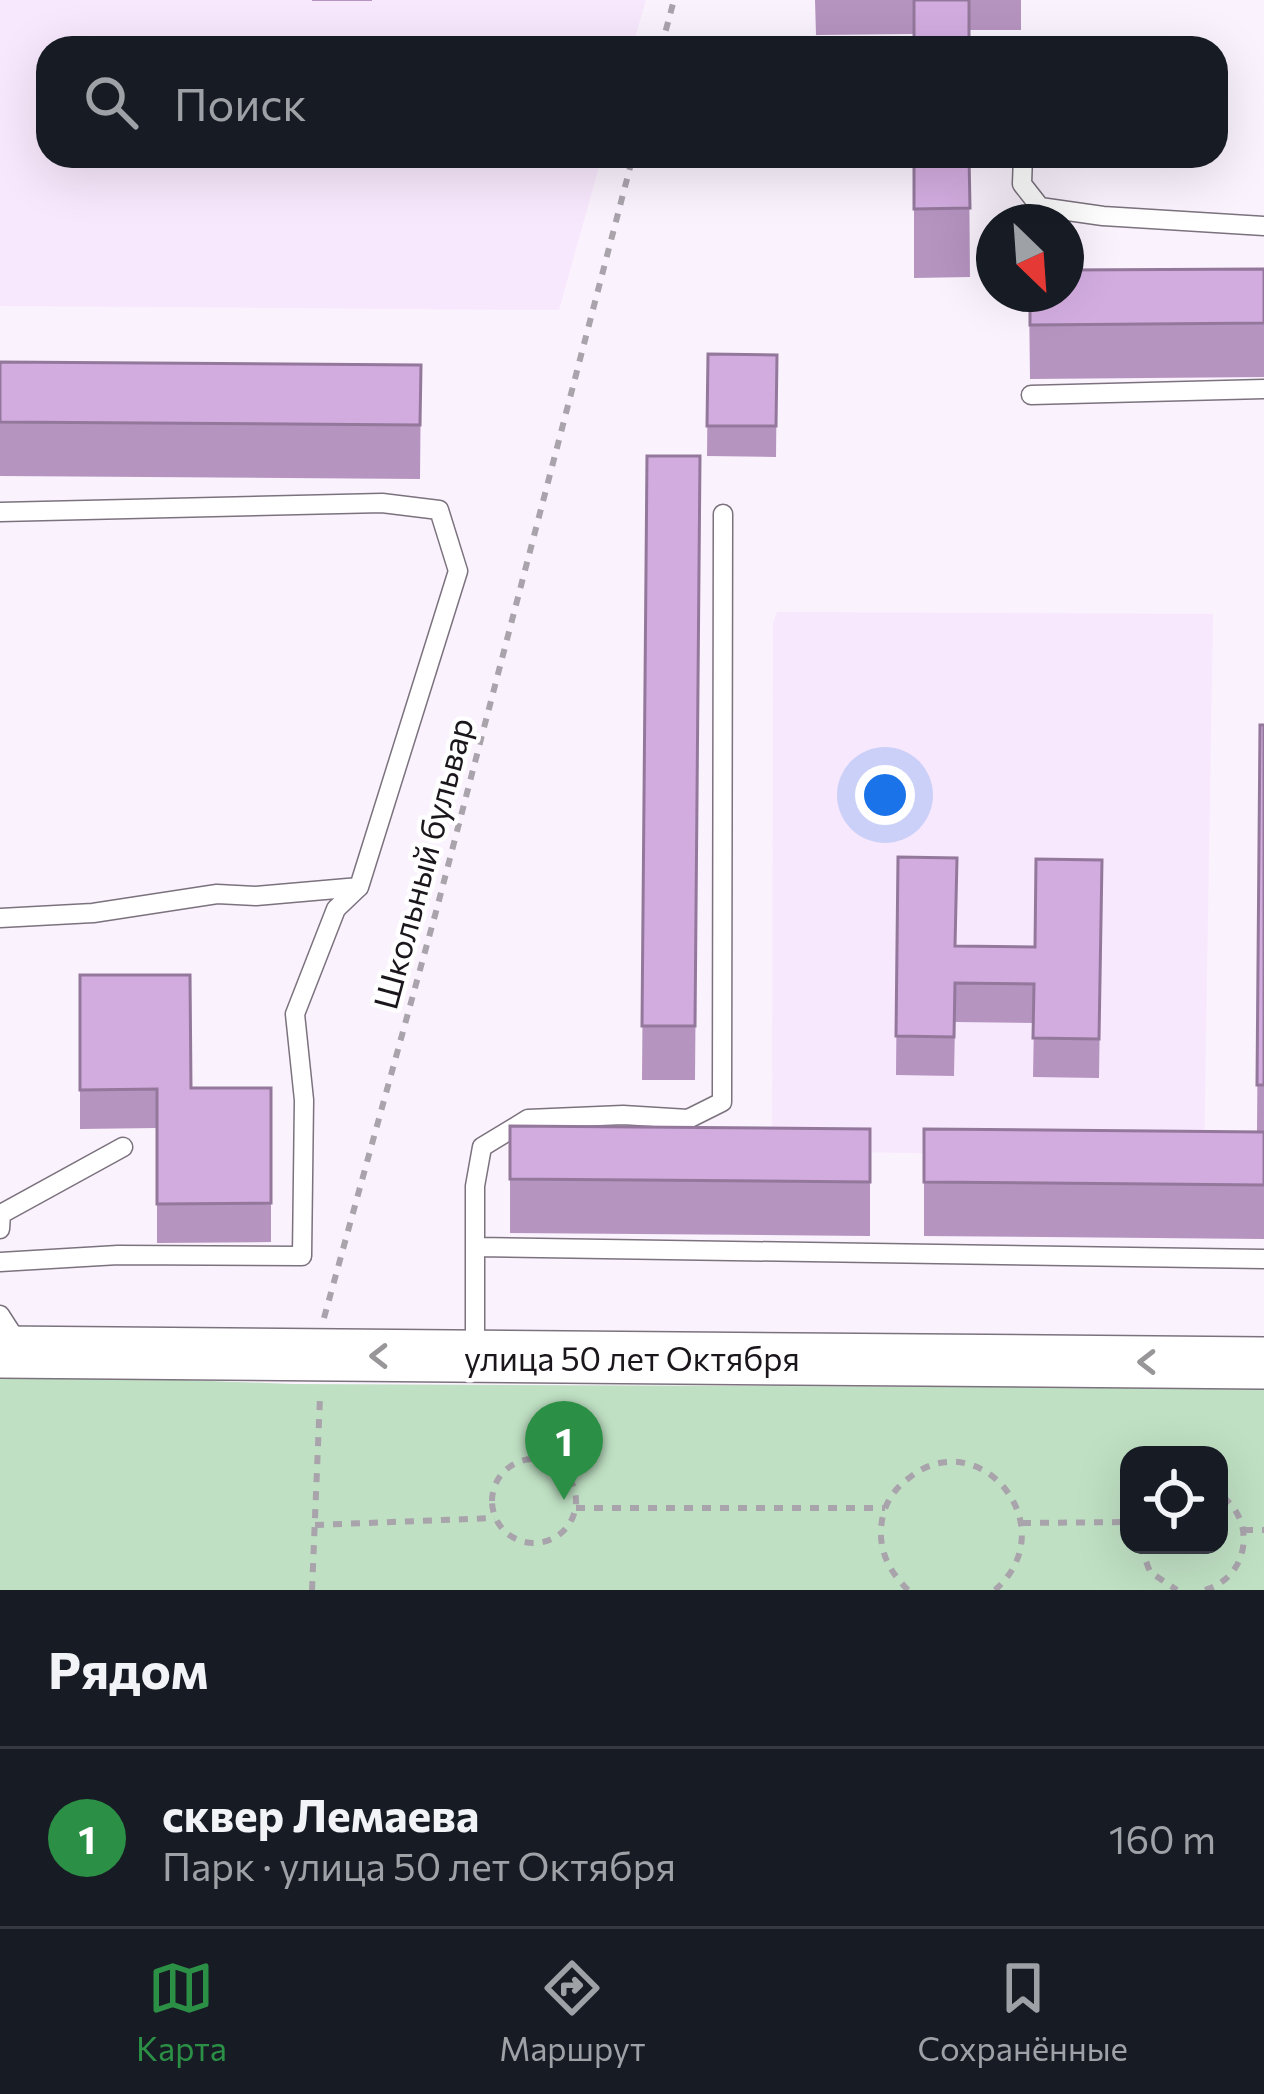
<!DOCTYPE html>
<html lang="ru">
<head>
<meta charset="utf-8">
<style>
  :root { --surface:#171b24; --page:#242831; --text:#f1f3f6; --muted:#9ea1a6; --line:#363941; --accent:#2b9045 }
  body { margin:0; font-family:Commissioner,sans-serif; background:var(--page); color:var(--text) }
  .controls { position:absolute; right:36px; bottom:36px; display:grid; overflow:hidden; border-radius:24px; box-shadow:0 12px 48px #0002 }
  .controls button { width:108px; height:108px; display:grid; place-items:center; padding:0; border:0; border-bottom:3px solid var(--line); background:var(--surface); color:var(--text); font:60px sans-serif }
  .compass { position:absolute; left:976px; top:204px; width:108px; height:108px; border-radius:50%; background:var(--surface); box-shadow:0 12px 48px #0002; rotate:155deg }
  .you { position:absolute; left:885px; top:795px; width:42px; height:42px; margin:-30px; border:9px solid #fff; border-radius:50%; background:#1a73e8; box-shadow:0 0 0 18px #1a73e833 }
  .badge { display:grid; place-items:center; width:78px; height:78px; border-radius:50%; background:var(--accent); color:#fff; font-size:39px; font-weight:700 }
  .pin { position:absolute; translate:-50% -99px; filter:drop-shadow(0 3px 6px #0008) }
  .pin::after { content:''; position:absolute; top:63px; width:42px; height:36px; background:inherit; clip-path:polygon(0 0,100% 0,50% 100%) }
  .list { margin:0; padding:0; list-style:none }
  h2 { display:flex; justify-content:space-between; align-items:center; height:156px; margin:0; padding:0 48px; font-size:51px }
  h2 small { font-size:39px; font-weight:400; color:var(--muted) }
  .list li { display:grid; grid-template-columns:78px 1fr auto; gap:36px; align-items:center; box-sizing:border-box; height:180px; padding:0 48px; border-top:3px solid var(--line) }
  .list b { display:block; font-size:45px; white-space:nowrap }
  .list p { margin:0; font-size:39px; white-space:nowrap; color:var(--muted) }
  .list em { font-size:39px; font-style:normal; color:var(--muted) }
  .icon { flex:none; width:66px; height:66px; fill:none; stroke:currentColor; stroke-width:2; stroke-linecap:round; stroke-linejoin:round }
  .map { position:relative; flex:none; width:1264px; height:1590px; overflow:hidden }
  .search { position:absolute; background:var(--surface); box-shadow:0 12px 48px #0002; left:36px; right:36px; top:36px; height:132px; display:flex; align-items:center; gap:30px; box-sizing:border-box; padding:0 42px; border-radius:36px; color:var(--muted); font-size:45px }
  .sheet { height:336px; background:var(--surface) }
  nav { display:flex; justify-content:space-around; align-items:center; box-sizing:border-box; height:168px; border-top:3px solid var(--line); background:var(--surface); font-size:33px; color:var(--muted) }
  nav a { display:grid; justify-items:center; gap:6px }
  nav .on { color:var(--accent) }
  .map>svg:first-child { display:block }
  .built { fill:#f8e8fd }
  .green { fill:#bfe0c3; fill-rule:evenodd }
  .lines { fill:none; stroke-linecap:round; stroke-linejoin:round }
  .lane-casing { stroke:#7b727e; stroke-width:21 }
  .secondary-casing { stroke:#7b727e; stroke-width:54 }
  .path { stroke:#a9a3ac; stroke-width:6; stroke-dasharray:9 9; stroke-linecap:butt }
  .lane { stroke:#fff; stroke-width:18 }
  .secondary { stroke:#fff; stroke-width:51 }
  .wall { fill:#b594c0 }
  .building { fill:#d2acdf; stroke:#93789c; stroke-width:3 }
  .oneway { stroke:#989698 }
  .labels { text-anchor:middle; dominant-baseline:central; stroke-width:9; stroke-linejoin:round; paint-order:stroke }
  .street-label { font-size:33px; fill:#1a161b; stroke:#fff }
</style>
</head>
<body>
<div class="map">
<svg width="1264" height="1590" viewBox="0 0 1264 1590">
  <rect width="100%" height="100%" fill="#faf2fd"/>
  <path class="built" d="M0 0H646L632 48H48V156H602L559 310 0 306Z
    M777 612 1213 614 1204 1157 772 1151 773 623Z"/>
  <path class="green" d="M0 1373 292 1384 1264 1388V1590H0ZM1129 1455H1219V1545H1129Z"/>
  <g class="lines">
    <defs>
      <path id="lane" d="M1023 156 1022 184 1040 207 1103 216 1264 226
        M1031 395 1264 389
        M0 512 382 503 439 510 458 571 359 887 256 896 217 894 93 913 0 918
        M0 1229 1 1214 123 1147
        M476 1247 1264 1259
        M0 1262 118 1255 302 1256 304 1100 295 1014 336 909 359 887
        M0 1315 18 1343
        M475 1351V1186L482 1147 528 1119 623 1115 688 1119 722 1102 723 514"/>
      <path id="secondary" d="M0 1352 1264 1363"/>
    </defs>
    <use href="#lane" class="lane-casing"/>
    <use href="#secondary" class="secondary-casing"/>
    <path class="path" d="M661 48 674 0
      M324 1318 437 908 633 156
      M492 1501a42 42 0 1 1 84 0a42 42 0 1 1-84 0Z
      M576 1508H885
      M1022 1523 1129 1522
      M315 1525 495 1518
      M1244 1530H1264
      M1140 1545 1150 1572 1177 1590
      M312 1590 320 1397
      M908 1590C887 1569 876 1546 883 1515 887 1500 896 1487 909 1478 979 1421 1067 1527 995 1590
      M1205 1590C1249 1577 1258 1520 1219 1494"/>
    <use href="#lane" class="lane"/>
    <use href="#secondary" class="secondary"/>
  </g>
  <path class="wall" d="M312 0H372V1H312Z
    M815 0H1021V30H969L913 34 816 35Z
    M914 156H976V161H969L970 277 914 278Z
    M1264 269V377L1030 379 1029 294Z
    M708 354 777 355 776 457 707 456Z
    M0 362 421 365 420 479 0 476Z
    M647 456H700L695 1080H642Z
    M1260 725H1264V1239L924 1236V1129L1257 1132Z
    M898 857 956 946 1035 947 1102 860 1099 1078 1033 1077 1034 1023 955 1022 954 1076 896 1075Z
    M80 975 191 1088H271V1242L157 1243V1128L80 1129Z
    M510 1126 870 1129V1236L510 1233Z"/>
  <path class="building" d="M914 0H969V48H914Z
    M914 156H969L970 208 914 209Z
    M1264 269V323L1030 325V294H1066V270Z
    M708 354 777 355 776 426H707Z
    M0 362 421 365 420 425 0 422Z
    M647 456H700L695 1026H642Z
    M1260 725H1264V1085H1257Z
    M898 857 957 858 955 946 1035 947 1036 859 1102 860 1099 1039 1033 1038 1034 984 955 983 954 1037 896 1036Z
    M80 975H190L191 1088H271V1203L157 1204V1089L80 1090Z
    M510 1126 870 1129V1182L510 1179Z
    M924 1129 1264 1132V1185L924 1182Z"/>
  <defs><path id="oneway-chevron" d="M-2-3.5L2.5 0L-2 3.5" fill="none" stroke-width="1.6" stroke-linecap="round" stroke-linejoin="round" transform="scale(3)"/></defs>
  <g class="oneway">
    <use href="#oneway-chevron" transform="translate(379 1356) rotate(180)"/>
    <use href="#oneway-chevron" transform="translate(1147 1362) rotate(-180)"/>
  </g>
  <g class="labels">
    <g class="street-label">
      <text transform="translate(422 863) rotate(-75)">Школьный бульвар</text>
      <text x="632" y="1357">улица 50 лет Октября</text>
    </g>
  </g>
</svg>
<div class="controls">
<button><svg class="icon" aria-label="locate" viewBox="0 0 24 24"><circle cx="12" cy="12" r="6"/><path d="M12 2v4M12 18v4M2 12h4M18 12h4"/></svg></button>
</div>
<svg class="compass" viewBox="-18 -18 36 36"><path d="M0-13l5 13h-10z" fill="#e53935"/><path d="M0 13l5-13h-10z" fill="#9ea1a6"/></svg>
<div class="you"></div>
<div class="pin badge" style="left:564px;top:1500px">1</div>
<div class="search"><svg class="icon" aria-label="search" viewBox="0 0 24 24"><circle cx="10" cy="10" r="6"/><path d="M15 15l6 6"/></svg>Поиск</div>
</div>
<section class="sheet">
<h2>Рядом<small></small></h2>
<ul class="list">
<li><span class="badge">1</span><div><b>сквер Лемаева</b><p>Парк · улица 50 лет Октября</p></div><em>160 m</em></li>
</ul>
</section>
<nav>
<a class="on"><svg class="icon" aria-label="map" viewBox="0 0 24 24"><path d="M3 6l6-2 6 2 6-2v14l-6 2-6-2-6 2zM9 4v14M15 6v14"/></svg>Карта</a>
<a><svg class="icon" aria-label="directions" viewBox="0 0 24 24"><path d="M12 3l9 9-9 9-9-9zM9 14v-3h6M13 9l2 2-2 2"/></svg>Маршрут</a>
<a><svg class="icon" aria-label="saved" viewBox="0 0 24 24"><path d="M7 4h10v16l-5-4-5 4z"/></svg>Сохранённые</a>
</nav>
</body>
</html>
